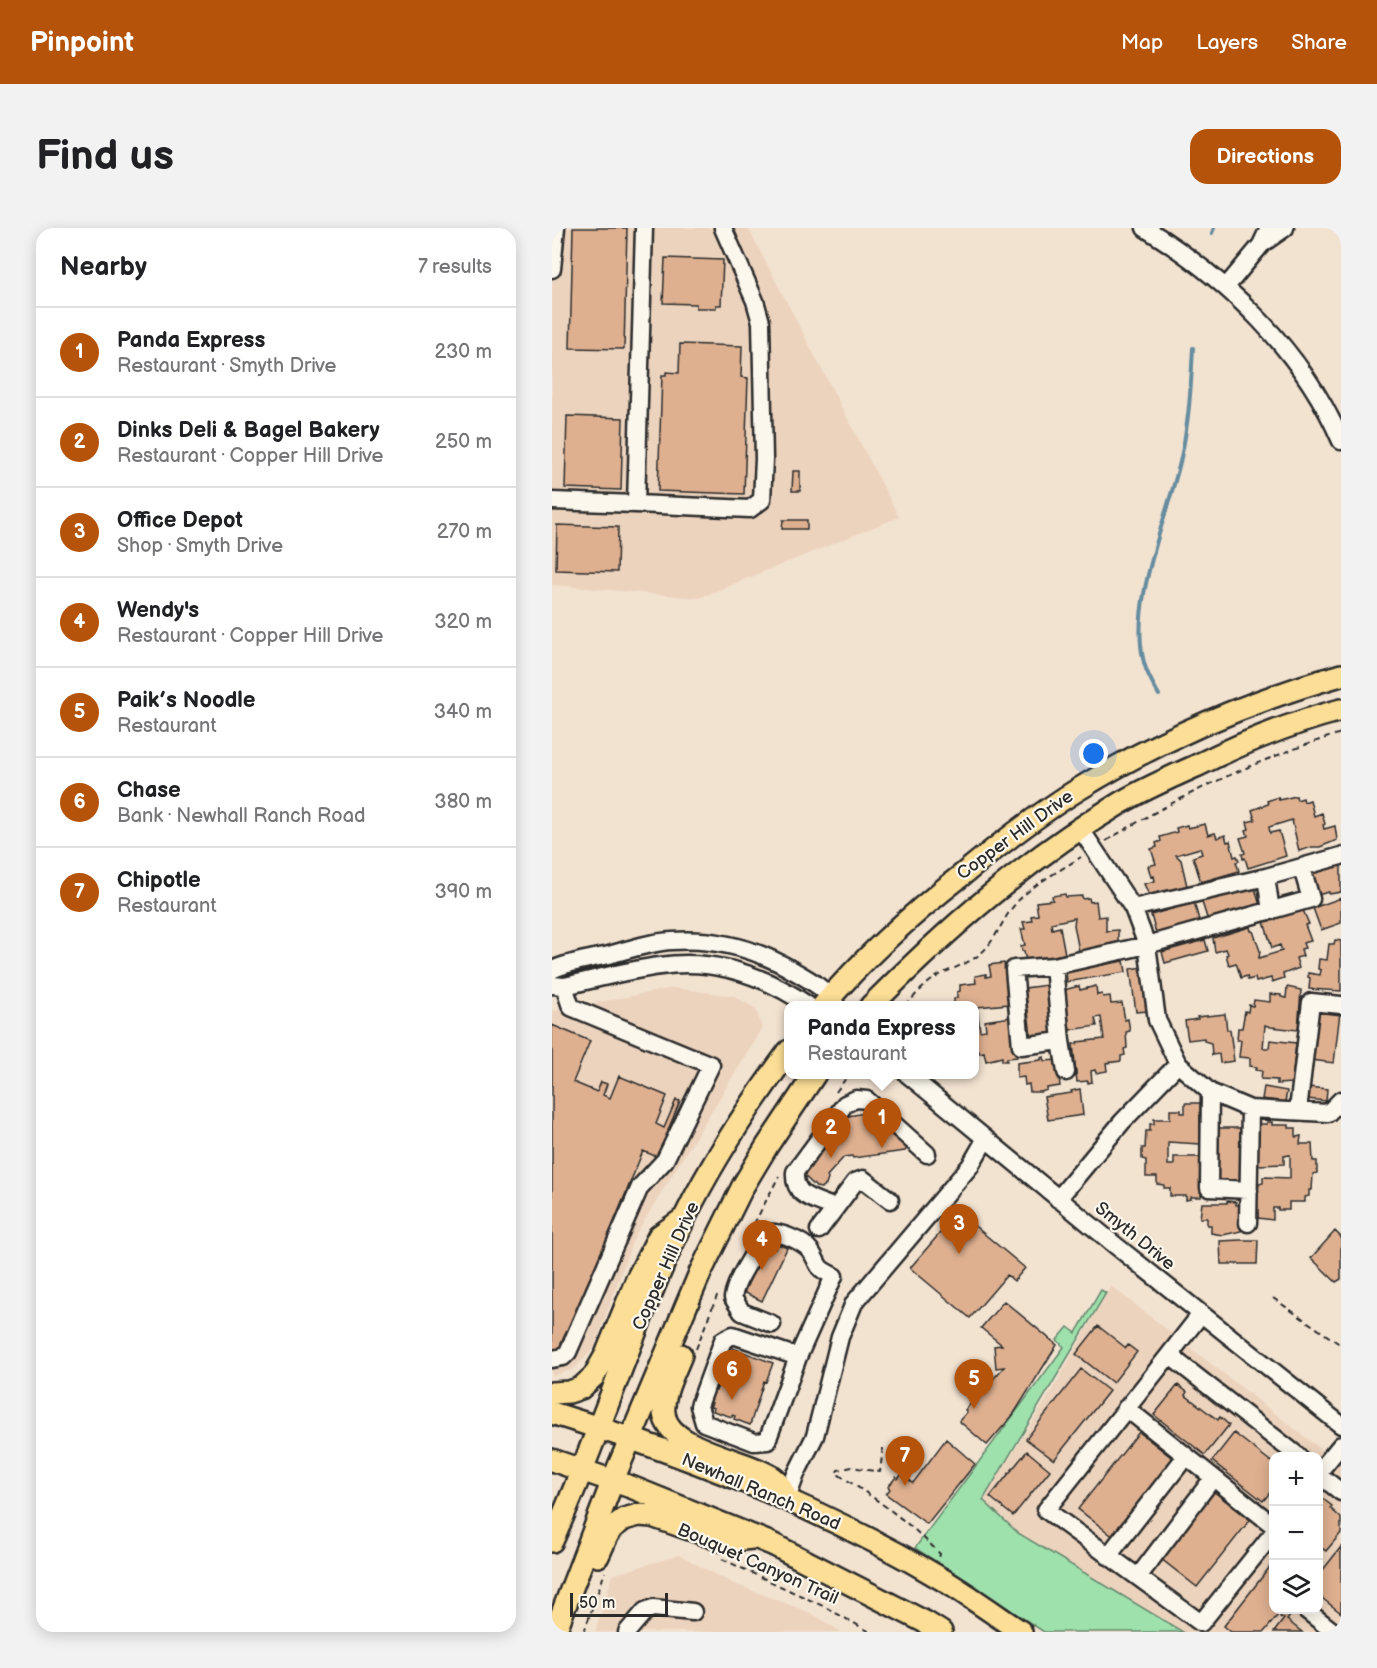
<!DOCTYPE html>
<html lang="en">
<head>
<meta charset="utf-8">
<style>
  :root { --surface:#fff; --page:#f2f2f2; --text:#202124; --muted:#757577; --line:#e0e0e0; --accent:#b45309 }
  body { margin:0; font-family:"Balsamiq Sans",sans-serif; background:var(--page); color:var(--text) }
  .controls { position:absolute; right:18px; bottom:18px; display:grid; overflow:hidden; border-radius:12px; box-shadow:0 3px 15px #0003 }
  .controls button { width:54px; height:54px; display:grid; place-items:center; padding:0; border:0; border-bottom:2px solid var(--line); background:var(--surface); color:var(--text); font:30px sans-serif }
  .scale { position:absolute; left:18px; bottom:15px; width:98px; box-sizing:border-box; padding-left:6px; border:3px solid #2b2b2b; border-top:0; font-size:16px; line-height:21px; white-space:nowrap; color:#2b2b2b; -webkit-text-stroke:4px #fbf7ec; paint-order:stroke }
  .you { position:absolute; left:542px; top:526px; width:21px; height:21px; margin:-15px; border:4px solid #fff; border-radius:50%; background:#1a73e8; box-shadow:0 0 0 9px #1a73e833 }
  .badge { display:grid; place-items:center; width:39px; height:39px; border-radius:50%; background:var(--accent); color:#fff; font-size:20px; font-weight:700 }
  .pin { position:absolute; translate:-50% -50px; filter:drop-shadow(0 2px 3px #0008) }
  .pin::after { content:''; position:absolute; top:32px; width:21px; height:18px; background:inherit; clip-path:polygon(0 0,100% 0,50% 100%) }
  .popup { position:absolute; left:232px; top:773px; width:195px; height:78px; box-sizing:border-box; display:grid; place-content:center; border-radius:12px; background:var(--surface); filter:drop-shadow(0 2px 4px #0005); font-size:20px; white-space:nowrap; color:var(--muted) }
  .popup b { font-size:22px; color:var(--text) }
  .popup::after { content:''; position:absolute; left:50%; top:100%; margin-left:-12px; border:12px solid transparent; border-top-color:var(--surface) }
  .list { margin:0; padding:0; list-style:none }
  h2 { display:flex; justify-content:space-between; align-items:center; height:78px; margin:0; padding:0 24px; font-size:26px }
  h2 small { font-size:20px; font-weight:400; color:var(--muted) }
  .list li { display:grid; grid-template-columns:39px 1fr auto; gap:18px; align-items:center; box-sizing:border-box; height:90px; padding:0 24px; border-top:2px solid var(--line) }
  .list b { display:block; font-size:22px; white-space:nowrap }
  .list p { margin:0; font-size:20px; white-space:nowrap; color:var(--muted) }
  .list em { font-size:20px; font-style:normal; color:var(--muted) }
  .icon { flex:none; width:33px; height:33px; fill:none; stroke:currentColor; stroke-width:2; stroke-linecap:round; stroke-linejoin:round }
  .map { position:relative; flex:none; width:789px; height:1404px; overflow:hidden; border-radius:18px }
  header { display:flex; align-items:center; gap:36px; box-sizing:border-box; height:84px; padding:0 30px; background:var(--accent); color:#fff }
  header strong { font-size:28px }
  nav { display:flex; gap:33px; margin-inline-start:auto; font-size:21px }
  .intro { display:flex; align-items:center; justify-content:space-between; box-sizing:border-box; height:144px; padding:0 36px }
  h1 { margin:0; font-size:42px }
  .button { padding:15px 27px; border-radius:18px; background:var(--accent); color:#fff; font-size:21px; font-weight:700 }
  main { display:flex; gap:36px; padding:0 36px }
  aside { flex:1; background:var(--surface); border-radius:18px; box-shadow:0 3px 15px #0003 }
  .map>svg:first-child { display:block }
  .built { fill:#ecd3bd; fill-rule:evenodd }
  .green { fill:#9ee1ac; stroke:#64866c; stroke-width:1.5 }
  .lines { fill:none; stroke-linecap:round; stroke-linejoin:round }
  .stream { stroke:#658c9f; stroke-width:4 }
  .building { fill:#deb090; stroke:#2b2b2b; stroke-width:1.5 }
  .minor-casing { stroke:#2b2b2b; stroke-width:21 }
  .major-casing { stroke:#2b2b2b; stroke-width:26 }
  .path { stroke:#2b2b2b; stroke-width:2; stroke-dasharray:6 4.5; stroke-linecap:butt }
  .minor { stroke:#fbf7ec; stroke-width:16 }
  .major { stroke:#fcde96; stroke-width:21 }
  .labels { text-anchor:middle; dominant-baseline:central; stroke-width:4.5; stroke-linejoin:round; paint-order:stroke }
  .street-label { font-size:18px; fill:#2b2b2b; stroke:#fbf7ec }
</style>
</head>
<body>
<header>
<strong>Pinpoint</strong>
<nav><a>Map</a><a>Layers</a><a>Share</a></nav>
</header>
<div class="intro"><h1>Find us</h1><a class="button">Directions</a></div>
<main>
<aside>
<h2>Nearby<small>7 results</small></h2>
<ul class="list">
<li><span class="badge">1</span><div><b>Panda Express</b><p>Restaurant · Smyth Drive</p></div><em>230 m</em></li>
<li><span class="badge">2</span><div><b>Dinks Deli &amp; Bagel Bakery</b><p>Restaurant · Copper Hill Drive</p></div><em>250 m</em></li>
<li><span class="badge">3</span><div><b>Office Depot</b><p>Shop · Smyth Drive</p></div><em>270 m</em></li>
<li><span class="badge">4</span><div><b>Wendy's</b><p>Restaurant · Copper Hill Drive</p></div><em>320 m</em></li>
<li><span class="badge">5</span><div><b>Paik’s Noodle</b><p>Restaurant</p></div><em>340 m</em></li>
<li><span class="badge">6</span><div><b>Chase</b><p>Bank · Newhall Ranch Road</p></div><em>380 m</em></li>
<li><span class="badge">7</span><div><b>Chipotle</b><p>Restaurant</p></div><em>390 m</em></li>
</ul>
</aside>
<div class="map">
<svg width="789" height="1404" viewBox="0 0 789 1404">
  <rect width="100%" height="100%" fill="#f2e2d0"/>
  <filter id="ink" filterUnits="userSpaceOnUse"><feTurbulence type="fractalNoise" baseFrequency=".0167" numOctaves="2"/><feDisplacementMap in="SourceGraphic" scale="12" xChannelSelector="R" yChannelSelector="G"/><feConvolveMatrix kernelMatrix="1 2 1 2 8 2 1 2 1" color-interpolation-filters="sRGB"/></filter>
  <g filter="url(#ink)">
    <path class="built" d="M0 0H196L347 289 147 370 0 357Z
      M122 760 182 768 204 781 210 801 82 1009 42 1120 22 1141 0 1148V783Z
      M559 1058 789 1237V1404H631L466 1305 431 1272 498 1166ZM722 1228H766V1382H722Z
      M127 1327 180 1355 259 1385 289 1404H43L61 1347Z"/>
    <path class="green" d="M549 1062 554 1065 431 1272 466 1305 631 1404H492L363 1320 512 1119 505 1112 516 1099 524 1105Z"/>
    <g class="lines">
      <path class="stream" d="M660 5 662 0
        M607 467C602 458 596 448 593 438 575 379 614 293 628 234 637 196 639 158 641 120"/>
    </g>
    <path class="building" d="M21 0H75L72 121 18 120Z
      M113 30 171 32 169 77H164V80H144V76L111 75Z
      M128 116 190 118 189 149 196 150 192 266 106 263 110 147H114V144L127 145Z
      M15 188 71 190 69 262 13 260Z
      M241 243H248V263H240Z
      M231 292H255V301H230Z
      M5 297 66 299 65 344 4 342Z
      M744 568 745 572 751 570 752 574 758 572 762 588 770 585 773 596 771 597 772 601 783 598 785 612 768 619H760L747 623 740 592 717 599 718 605 727 603 734 628 696 640 693 630 691 631 690 626 693 625 688 610 696 608 694 602 697 601 695 594 703 592 700 582 716 576 715 573 726 569 727 572Z
      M653 596 656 607 663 605 665 610 673 607 675 614 678 613 682 629 685 628 687 633 684 634 687 643 649 654 641 629 650 626 648 620 624 627 629 632 635 658 598 669 592 656 603 653 602 648 599 649 596 638 604 636 599 621 605 619 604 615 609 613 608 609 625 604 624 600 635 597 636 600Z
      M789 630V664L777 666V664L765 667 755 641Z
      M702 656 708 678 656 693 649 671Z
      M513 666 514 669 530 668 531 671 537 670 538 674 544 673 546 689 554 688V703L566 702V717L527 723 522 697 523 690 499 695 500 701 508 699 513 726 474 733 472 723H470L469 718 473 717 469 701H473L471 694 480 693 479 688 486 687 484 674 501 672 500 668Z
      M789 670V695L769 702 761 680Z
      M642 674 648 696 605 709 599 687Z
      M751 682 757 696 753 697 759 713 751 715 753 720 749 721 751 728 744 730 747 740 731 746 732 750 720 754 719 750 704 754 703 750 696 752 695 748 689 750 684 735 677 737 674 727 676 726 674 721 663 724 661 710 698 699 699 703H701L708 723 707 730 730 723 728 717 720 720 712 694Z
      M653 712 656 723 613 735 610 724Z
      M783 712 789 713V763L757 761 758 750 756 749V745L768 747 769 742 766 741 767 731 775 732 777 716H782Z
      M572 733 574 744 515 754 514 743Z
      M452 735 457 776 425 779 428 803 434 802 433 793 459 789 465 829 455 830V833H450V829L434 833 432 824 427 825V822H423V778H402V771L405 770V764L408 763V757L424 755 423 748 434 746V749L439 748 437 737Z
      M590 739 596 783 584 784 578 741Z
      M495 757 502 812 480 815 473 760Z
      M527 758 528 762 544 758 545 767 550 766 551 769 558 768 559 776 570 775 573 792 576 791 578 803 574 804 575 820 572 821 573 827 569 828V833L554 835 555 843 544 845 543 842 539 843 540 854 536 855V853L525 854 521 816H525V814L552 811 549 789 543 790 545 798 518 802 512 762Z
      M735 759 749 762 746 802 719 799 713 797 711 820H717L718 812 744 815 740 855 725 856V852L709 851 710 843 704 842 705 839 698 838V830L687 829 689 812H685L686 800H690L693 783 696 784 697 777 701 778 702 772 718 774V766L729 767V769L734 770Z
      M765 781 788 784 782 835 759 832Z
      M673 786 675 802H678L682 833 668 835 667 826 660 827 659 815 652 813V810L636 812 633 793 646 791 645 789Z
      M0 797 38 813 21 854 45 864 49 854 55 856 51 867 58 870 67 848 115 868 104 896 112 900 124 872 128 873 116 902 119 904 108 930 91 923 9 1124 0 1120Z
      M492 829 493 833 505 832 508 858 495 860V862L489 864H478L477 856 473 857 472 849 465 850V835L489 832V830Z
      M712 859 735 863 733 874 710 871Z
      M756 859 775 861 774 873 755 871Z
      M528 861 531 887 496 892 492 869 520 865 519 863Z
      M633 875H648V916L616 914V937H622V929H649V969H639V971L634 972V968H618V960H612V957L605 956V949H594V932L590 931V920H593L594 903H598V896H602V891H618V882H629V885H633Z
      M318 884 319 887 357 918 353 923 301 930 300 928 292 929 275 948 276 951 274 957 269 960 264 959 248 944 291 889Z
      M715 894H720V897H737V900H744V909L749 908 748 916H760L761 933H765V945L761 946 760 962H757V968L753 969V974H737V982H726V980H721V992L706 990 705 971 707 956 711 955V949L738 950V927L732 928V936L706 937V896H715Z
      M666 900H688L689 954H666Z
      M675 973 684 974V977H690L689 1003 671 1007 659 1005V997H655V990H648L650 975H675Z
      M406 984 473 1040 462 1053 455 1047 418 1090 358 1040Z
      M783 1003 789 1009V1051L784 1054 759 1030Z
      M689 1012H706L705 1036H669L668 1013Z
      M226 1016 235 1020 210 1073 189 1063 213 1017 223 1021Z
      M452 1073 505 1117 461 1187 435 1217 407 1193 415 1184 413 1182 452 1139 444 1140 442 1118 450 1117 429 1100Z
      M546 1098 574 1120 576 1117 585 1124 561 1155 524 1126Z
      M178 1119 221 1135 214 1154 212 1153 198 1197 182 1191 183 1188 180 1187V1189L161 1183 162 1180 158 1179 160 1175 152 1173 157 1160 164 1163Z
      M529 1141 557 1163 502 1232 474 1211Z
      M626 1157 635 1164 633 1167 666 1192 668 1189 677 1197 653 1227 602 1187Z
      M587 1204 624 1233 563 1310 526 1281Z
      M682 1205 722 1236V1260L711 1273 660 1233Z
      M394 1211 423 1236 375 1296 334 1266 338 1261 336 1259 344 1249 346 1251 350 1246 361 1255Z
      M475 1223 498 1242 461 1288 438 1269Z
      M661 1263 698 1292 645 1359 608 1330Z
      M771 1271 780 1278 778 1280 789 1290V1305L774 1323 766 1318V1277Z
      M789 1319V1385L766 1367V1348Z
      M721 1335 722 1382H730L712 1404H679L672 1398Z
      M734 1382 742 1383 735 1392 750 1404H722L732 1391 728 1389Z"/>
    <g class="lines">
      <defs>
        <path id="minor" d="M593 0C675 51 751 123 789 213
          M710 16 733 0
          M0 41 4 0
          M674 59 709 17 717 0
          M0 273 84 276 92 0
          M84 276 198 281 210 272 212 231 209 94 203 73 171 0
          M528 600 581 680 595 717 605 792 626 836 658 864 698 881 776 885 789 872
          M714 649 719 683
          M581 680 714 649 789 628
          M502 738 509 813 514 844
          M0 742C17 734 38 731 57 727 78 721 99 714 120 713 163 710 205 721 242 743 258 752 274 761 284 777
          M0 757 12 758C44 751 76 742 108 738 162 730 212 747 257 778
          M509 813 469 818 462 741 502 738 595 717 759 671 750 640
          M355 846 563 1017 789 1197
          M658 864 657 960 697 962
          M746 882 759 774 789 777
          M506 971 570 894 626 836
          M283 980C263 971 241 970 243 944L293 876 304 871 315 872 375 926
          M696 995 698 881
          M267 1002 303 954 311 951 338 972
          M649 1086 617 1127 746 1228
          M220 1096 190 1084 181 1070C183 1054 195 1038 203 1023 205 1019 208 1010 212 1007 221 999 252 1014 258 1022 269 1038 262 1039 282 1048L246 1129 215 1213 202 1214 152 1195 147 1178 171 1112 181 1107 246 1129
          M617 1127 494 1282 649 1395 722 1304
          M0 1131 11 1129 16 1124 88 959 113 932 159 837 19 779 12 758
          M574 1180 722 1298
          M766 1245 789 1217
          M766 1246 789 1264
          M235 1271 244 1246 263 1208 288 1109 302 1075 418 938 433 912
          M556 1328 634 1228
          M586 1349 661 1250
          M754 1382 782 1404
          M75 1404 93 1383 101 1380 141 1384"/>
        <path id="major" d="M271 778C312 729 360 686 410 647 448 616 486 586 527 561 608 511 698 473 789 447
          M319 778C396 700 476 630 570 574 594 560 619 549 644 538 690 515 739 495 789 482
          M129 1127C122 1145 110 1166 112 1185 116 1222 194 1231 220 1249 227 1253 231 1265 235 1271
          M0 1165 17 1164 29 1160 42 1148 54 1127 85 1051 107 1008 131 991
          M0 1185C133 1226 273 1281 393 1353 419 1369 444 1387 469 1404
          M0 1232 79 1259 220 1316 373 1394 389 1404
          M0 1313C48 1207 82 1094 133 989 162 930 198 876 237 823
          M46 1328 55 1308 60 1300 72 1291 87 1287 100 1288 172 1313 200 1310
          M3 1404 61 1252 148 1045 191 958 215 918 263 846"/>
      </defs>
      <use href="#minor" class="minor-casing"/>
      <use href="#major" class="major-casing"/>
      <path class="path" d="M554 613C630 566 704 532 789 505
        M353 778C362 769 370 759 380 752 394 741 414 738 428 726 445 712 450 690 465 674 482 655 508 643 529 629
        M284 864 297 846
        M202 996 227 948
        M721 1070 789 1117
        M144 1121 165 1068
        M331 1220 328 1244 300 1239 286 1242 284 1245C323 1270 355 1292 388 1326L387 1330
        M170 1331 271 1378 318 1404
        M32 1404 53 1344"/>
      <use href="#minor" class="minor"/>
      <use href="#major" class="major"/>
    </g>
  </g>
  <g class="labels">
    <g class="street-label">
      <text transform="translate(463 607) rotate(-36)">Copper Hill Drive</text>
      <text transform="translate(583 1008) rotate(39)">Smyth Drive</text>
      <text transform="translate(114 1038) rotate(-66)">Copper Hill Drive</text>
      <text transform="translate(209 1264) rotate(23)">Newhall Ranch Road</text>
      <text transform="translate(206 1336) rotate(24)">Bouquet Canyon Trail</text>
    </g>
  </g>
</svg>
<div class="controls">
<button>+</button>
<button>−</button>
<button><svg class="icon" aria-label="layers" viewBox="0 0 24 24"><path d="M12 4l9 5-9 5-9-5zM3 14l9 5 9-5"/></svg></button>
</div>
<div class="scale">50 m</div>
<div class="you"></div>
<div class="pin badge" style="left:330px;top:920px">1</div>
<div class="popup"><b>Panda Express</b>Restaurant</div>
<div class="pin badge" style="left:279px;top:930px">2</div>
<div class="pin badge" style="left:407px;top:1026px">3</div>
<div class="pin badge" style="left:210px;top:1042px">4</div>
<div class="pin badge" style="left:422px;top:1181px">5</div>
<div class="pin badge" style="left:180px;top:1172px">6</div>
<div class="pin badge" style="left:353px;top:1258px">7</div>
</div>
</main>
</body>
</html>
